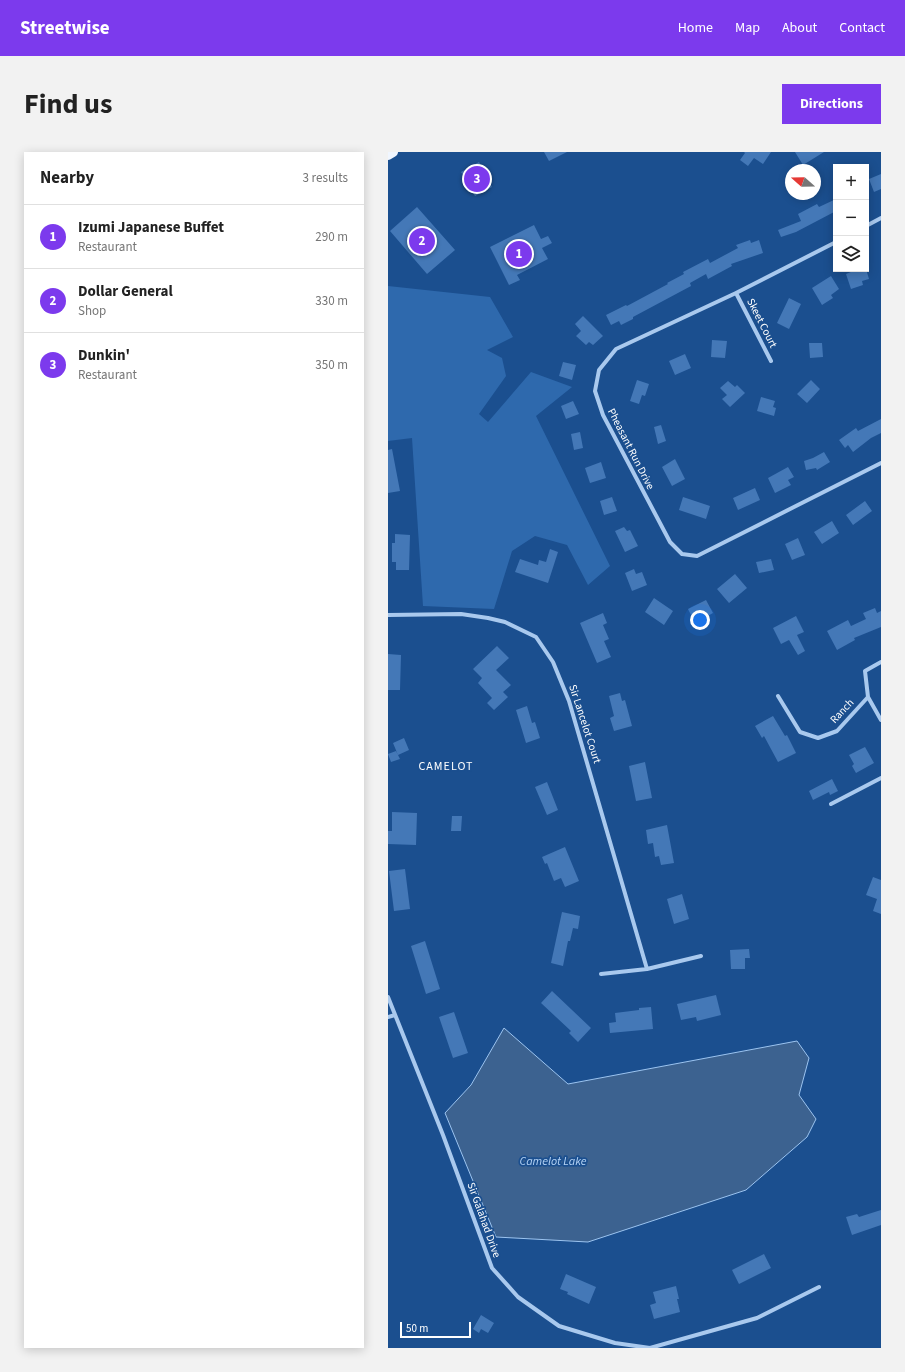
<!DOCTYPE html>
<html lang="en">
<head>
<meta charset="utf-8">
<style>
  :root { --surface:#fff; --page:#f2f2f2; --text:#222; --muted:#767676; --line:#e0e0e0; --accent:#7c3aed }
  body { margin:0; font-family:"Source Sans 3",sans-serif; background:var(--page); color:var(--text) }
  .controls { position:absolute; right:12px; top:12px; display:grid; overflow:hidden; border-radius:0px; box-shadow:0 2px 10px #0003 }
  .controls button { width:36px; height:36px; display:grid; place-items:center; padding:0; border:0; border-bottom:1px solid var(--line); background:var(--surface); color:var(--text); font:20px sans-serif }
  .compass { position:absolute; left:397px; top:12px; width:36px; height:36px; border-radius:50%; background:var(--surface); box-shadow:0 2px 10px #0003; rotate:290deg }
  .scale { position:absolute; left:12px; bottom:10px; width:71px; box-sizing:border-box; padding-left:4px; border:2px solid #fff; border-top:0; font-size:11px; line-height:14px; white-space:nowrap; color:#fff; -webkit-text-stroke:3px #1b4f8f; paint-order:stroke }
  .you { position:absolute; left:312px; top:468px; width:14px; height:14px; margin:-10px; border:3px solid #fff; border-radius:50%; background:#1a73e8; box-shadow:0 0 0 6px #1a73e833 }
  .badge { display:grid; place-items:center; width:26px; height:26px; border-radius:50%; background:var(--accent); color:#fff; font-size:13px; font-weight:700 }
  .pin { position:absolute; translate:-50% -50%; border:2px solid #fff; box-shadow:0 1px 4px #0006 }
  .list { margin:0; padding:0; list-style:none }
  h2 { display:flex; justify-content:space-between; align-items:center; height:52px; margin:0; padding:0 16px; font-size:17px }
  h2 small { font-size:13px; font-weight:400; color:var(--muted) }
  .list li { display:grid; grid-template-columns:26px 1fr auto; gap:12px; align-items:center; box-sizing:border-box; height:64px; padding:0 16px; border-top:1px solid var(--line) }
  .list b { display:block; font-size:15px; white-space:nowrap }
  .list p { margin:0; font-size:13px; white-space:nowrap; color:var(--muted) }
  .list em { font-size:13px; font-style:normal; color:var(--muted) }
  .icon { flex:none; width:22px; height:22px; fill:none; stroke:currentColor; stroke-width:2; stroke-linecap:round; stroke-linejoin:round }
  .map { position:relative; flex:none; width:493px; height:1196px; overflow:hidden; border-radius:0px }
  header { display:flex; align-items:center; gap:24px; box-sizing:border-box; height:56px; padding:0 20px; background:var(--accent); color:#fff }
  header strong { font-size:19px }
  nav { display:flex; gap:22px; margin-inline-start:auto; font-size:14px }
  .intro { display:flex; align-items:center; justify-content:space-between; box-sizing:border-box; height:96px; padding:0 24px }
  h1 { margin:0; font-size:28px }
  .button { padding:10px 18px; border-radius:0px; background:var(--accent); color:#fff; font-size:14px; font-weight:700 }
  main { display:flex; gap:24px; padding:0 24px }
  aside { flex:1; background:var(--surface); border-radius:0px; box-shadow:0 2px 10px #0003 }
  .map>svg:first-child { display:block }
  .green { fill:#2e69ad }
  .water { fill:#3c6290; stroke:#9cc4f0 }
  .building { fill:#4478b7 }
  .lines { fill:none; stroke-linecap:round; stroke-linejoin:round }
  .minor { stroke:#a9c9ee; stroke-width:4 }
  .primary { stroke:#f0f6ff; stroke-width:10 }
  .labels { text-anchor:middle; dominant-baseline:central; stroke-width:3.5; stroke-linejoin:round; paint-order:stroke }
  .street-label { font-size:11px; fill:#fff; stroke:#1b4f8f }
  .neighbourhood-label { font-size:12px; letter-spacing:1px; fill:#fff; stroke:#1b4f8f }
  .water-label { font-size:12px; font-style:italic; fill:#b5d3f5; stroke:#1b4f8f }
</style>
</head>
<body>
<header>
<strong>Streetwise</strong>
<nav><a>Home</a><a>Map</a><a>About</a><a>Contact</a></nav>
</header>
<div class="intro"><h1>Find us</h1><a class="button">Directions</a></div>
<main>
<aside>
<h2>Nearby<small>3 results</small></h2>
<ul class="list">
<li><span class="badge">1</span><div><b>Izumi Japanese Buffet</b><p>Restaurant</p></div><em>290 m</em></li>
<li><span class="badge">2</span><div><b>Dollar General</b><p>Shop</p></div><em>330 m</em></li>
<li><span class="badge">3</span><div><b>Dunkin'</b><p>Restaurant</p></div><em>350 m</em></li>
</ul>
</aside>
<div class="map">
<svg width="493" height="1196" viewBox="0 0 493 1196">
  <rect width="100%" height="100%" fill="#1b4f8f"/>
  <path class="green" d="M0 134 102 145 125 185 99 198 114 206 118 224 91 262 100 270 143 220 184 235 148 264 222 414 200 433 179 393 147 384 124 399 106 457 35 454 24 286 0 289Z"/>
  <path class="water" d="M116 876 180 932 409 889 421 906 411 943 428 967 419 985 358 1038 200 1090 108 1085 57 961 83 933Z"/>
  <path class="building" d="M156 0H179L161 9Z
    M356 0H383L375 12 366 6 360 14 352 8 357 1Z
    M407 0H436L415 13Z
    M91 10 104 35 87 44 73 20Z
    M493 22V37L486 40 481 27Z
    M448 47V59L408 80 393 85 390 78 413 69 410 62 429 52 431 55Z
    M29 55 67 98 39 122 2 79Z
    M146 73 153 87 160 84 164 91 154 96 160 107 129 123 132 128 121 133 102 95Z
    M362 88 363 91 371 88 375 101 343 112 344 114 320 127 318 122 302 131 303 134 245 165V167L233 173 231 169 223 173 218 163 238 153 239 154 280 132 279 131 296 122 295 120 320 107 322 111 350 96 348 93Z
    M470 117H478L481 127 474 129 475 133 463 137 458 122Z
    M443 124 451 137 443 143 445 146 434 153 424 136Z
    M401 146 413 152 401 177 389 171Z
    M195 164 215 184 205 193 201 190 198 193 188 184 193 179 187 172Z
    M324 188 339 189 337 206 323 205Z
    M421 191H434L435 205 422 206Z
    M297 202 303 216 287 223 281 209Z
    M175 210 188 213 184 228 171 224Z
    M249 228 261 232 257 244 254 243 251 252 242 249Z
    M423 228 432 237 419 251 409 242Z
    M340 229 347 235 349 233 357 241 342 255 334 247 339 243 332 236Z
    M373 245 387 249 385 255 388 256 386 264 369 259Z
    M185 249 191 262 178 267 173 254Z
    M493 267V281L483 286 465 300 460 293 457 296 451 288 468 276 470 279Z
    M273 273 278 289 270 292 266 275Z
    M192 280 195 296 186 298 183 282Z
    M4 297 12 339 0 341V298Z
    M436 300 442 310 429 318 428 316 418 318 416 309 425 306Z
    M287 307 297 327 284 334 274 315Z
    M213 310 218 326 202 331 197 316Z
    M400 315 406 325 400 328 403 333 387 341 380 326Z
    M367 336 372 348 350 358 345 346Z
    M224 345 229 359 216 363 212 349Z
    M295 345 322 354 318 367 291 358Z
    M477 349 484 359 465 373 458 363Z
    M444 369 451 381 434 392 426 380Z
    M236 375 239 379 242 378 250 394 237 400 227 379Z
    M7 382 22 383 21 418H8V410H4V391H7Z
    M410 386 417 403 404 408 397 392Z
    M162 397 170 400 160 431 127 420 132 407 150 413 151 408 158 410Z
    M383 407 386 418 371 421 368 410Z
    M246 417 248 422 254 420 259 433 244 439 237 421Z
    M347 422 359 436 341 451 329 437Z
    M266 446 285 459 276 473 257 460Z
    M318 448 325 461 307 471 300 457Z
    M487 456 489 461 493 459V475L466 486 467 488 449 498 439 479 460 468 463 474 478 467 475 461Z
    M215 461 219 471 215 473 221 487 216 489 223 505 209 511 192 471Z
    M408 464 416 480 409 483 417 499 410 503 401 488 393 492 385 476Z
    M109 494 121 506 108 518 123 533 115 540 120 545 106 558 99 551 104 546 90 531 94 526 85 517Z
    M0 502 13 503 12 538H0Z
    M232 541 234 549 237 548 244 574 226 579 222 566 226 564 221 544Z
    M139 554 144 571 147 570 152 586 138 591 128 558Z
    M385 564 397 584 399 583 408 601 390 610 376 584 374 586 367 574Z
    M16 586 21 598 10 603 5 591Z
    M477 595 486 611 468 621 464 614 466 612 461 603Z
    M8 599 12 607 3 610 0 602Z
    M257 610 264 646 248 649 241 614Z
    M444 627 450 639 442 643 441 640 425 648 421 639Z
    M159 630 170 658 159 663 147 635Z
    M4 660 29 661 28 693 0 692V679H4Z
    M64 664H74L73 679H63Z
    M279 673 286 711 273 713 271 704 267 705 265 691 260 692 258 678Z
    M177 695 191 729 177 735 173 726 166 729 159 711 157 712 154 705Z
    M17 717 22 757 6 759 1 719Z
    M485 725 493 728V762L485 759 489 747 478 743Z
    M294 742 301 767 286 772 279 747Z
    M174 760 192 764 190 777 185 776 182 789H180L175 814 163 811Z
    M37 789 52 837 38 842 23 794Z
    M361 797 362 806H357V817H343L342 798Z
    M164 839 203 876 190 890 181 881 183 879 153 851Z
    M328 843 333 863 309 869 308 865 293 868 289 852Z
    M263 855 265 877 222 881 221 871 228 870 227 861 251 858V856Z
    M66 860 80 901 65 906 51 865Z
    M493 1058V1073L464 1083 458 1065 469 1062 471 1065Z
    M376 1102 383 1116 351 1132 344 1118Z
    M178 1122 208 1135 201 1152 179 1142 180 1140 172 1137Z
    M288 1134 291 1147H289L292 1160 266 1167 262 1153 268 1151 265 1140Z
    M93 1163 106 1171 100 1181 93 1177 91 1181 85 1177Z"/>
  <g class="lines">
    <path class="minor" d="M478 74 493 66
      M448 90 348 141 228 197 211 218 207 239 215 263 282 390 294 402 309 404 493 311
      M348 141 383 209
      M0 463 73 462 100 466 117 470 148 485 165 510 181 549 259 817
      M493 510 477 519 480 545 493 568
      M390 544 412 580 430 586 449 579 480 545
      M443 652 493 626
      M213 822 259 817 313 804
      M0 845 55 983 104 1116 130 1145 171 1174 227 1191 262 1196 369 1166 431 1135
      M0 865 7 863"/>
    <path class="primary" d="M0 3 5 0"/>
  </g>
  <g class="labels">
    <g class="street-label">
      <text transform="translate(374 171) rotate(63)">Skeet Court</text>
      <text transform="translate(243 297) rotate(63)">Pheasant Run Drive</text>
      <text transform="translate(454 559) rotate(-47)">Ranch</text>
      <text transform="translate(197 572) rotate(72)">Sir Lancelot Court</text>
      <text transform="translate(96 1068) rotate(70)">Sir Galahad Drive</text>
    </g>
    <g class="neighbourhood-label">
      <text x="58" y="614">CAMELOT</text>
    </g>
    <g class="water-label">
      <text x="165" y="1009">Camelot Lake</text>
    </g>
  </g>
</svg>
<div class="controls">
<button>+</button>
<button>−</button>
<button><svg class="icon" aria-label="layers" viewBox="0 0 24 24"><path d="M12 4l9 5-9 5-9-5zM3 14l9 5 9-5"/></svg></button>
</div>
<svg class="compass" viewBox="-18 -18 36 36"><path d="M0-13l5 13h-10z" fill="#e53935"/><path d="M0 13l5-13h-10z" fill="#767676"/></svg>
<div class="scale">50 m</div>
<div class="you"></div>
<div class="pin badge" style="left:131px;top:102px">1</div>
<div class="pin badge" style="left:34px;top:89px">2</div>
<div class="pin badge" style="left:89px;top:27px">3</div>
</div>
</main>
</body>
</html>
